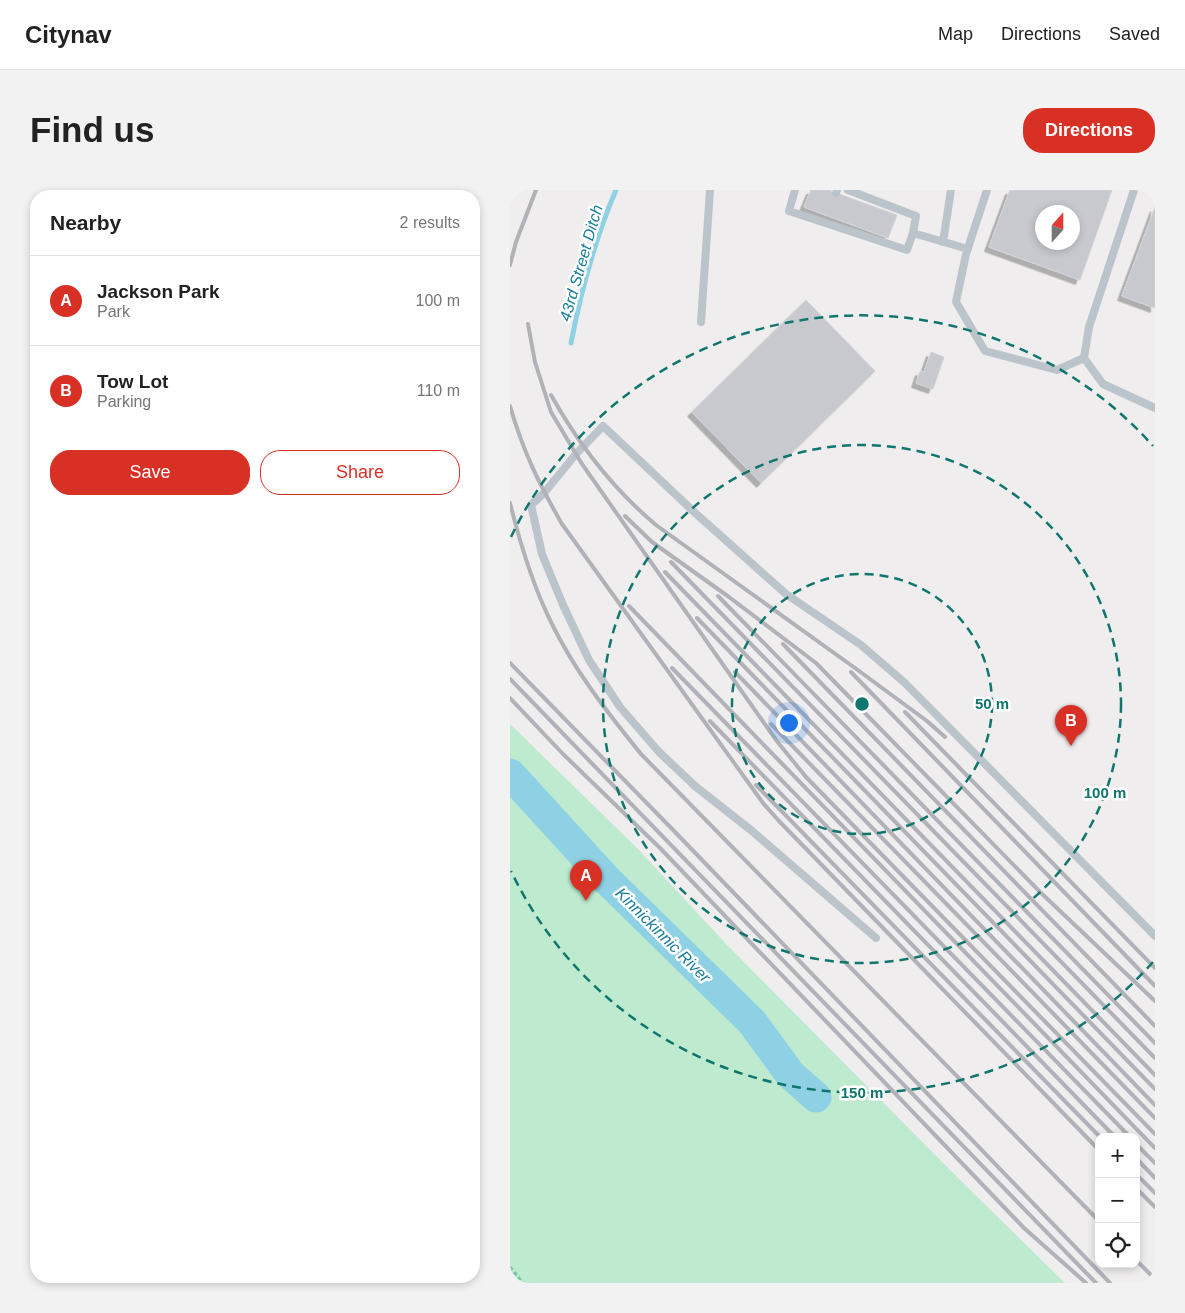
<!DOCTYPE html>
<html lang="en">
<head>
<meta charset="utf-8">
<style>
  :root { --surface:#fff; --page:#f2f2f2; --text:#222; --muted:#767676; --line:#e0e0e0; --accent:#d93025 }
  body { margin:0; font-family:Helvetica,sans-serif; background:var(--page); color:var(--text) }
  .controls { position:absolute; right:15px; bottom:15px; display:grid; overflow:hidden; border-radius:10px; box-shadow:0 2px 8px #0003 }
  .controls button { width:45px; height:45px; display:grid; place-items:center; padding:0; border:0; border-bottom:1px solid var(--line); background:var(--surface); color:var(--text); font:25px sans-serif }
  .compass { position:absolute; left:525px; top:15px; width:45px; height:45px; border-radius:50%; background:var(--surface); box-shadow:0 2px 8px #0003; rotate:21deg }
  .you { position:absolute; left:278px; top:532px; width:18px; height:18px; margin:-12px; border:4px solid #fff; border-radius:50%; background:#1a73e8; box-shadow:0 0 0 8px #1a73e833 }
  .badge { display:grid; place-items:center; width:32px; height:32px; border-radius:50%; background:var(--accent); color:#fff; font-size:16px; font-weight:700 }
  .pin { position:absolute; translate:-50% -41px; filter:drop-shadow(0 1px 2px #0008) }
  .pin::after { content:''; position:absolute; top:26px; width:18px; height:15px; background:inherit; clip-path:polygon(0 0,100% 0,50% 100%) }
  .list { margin:0; padding:0; list-style:none }
  h2 { display:flex; justify-content:space-between; align-items:center; height:65px; margin:0; padding:0 20px; font-size:21px }
  h2 small { font-size:16px; font-weight:400; color:var(--muted) }
  .list li { display:grid; grid-template-columns:32px 1fr auto; gap:15px; align-items:center; box-sizing:border-box; height:90px; padding:0 20px; border-top:1px solid var(--line) }
  .list b { display:block; font-size:19px; white-space:nowrap }
  .list p { margin:0; font-size:16px; white-space:nowrap; color:var(--muted) }
  .list em { font-size:16px; font-style:normal; color:var(--muted) }
  .actions { display:flex; gap:10px; padding:15px 20px }
  .actions a { flex:1; padding:11px 0; border:1px solid var(--accent); border-radius:20px; text-align:center; font-size:18px; color:var(--accent) }
  .actions .main { background:var(--accent); color:#fff }
  .icon { flex:none; width:28px; height:28px; fill:none; stroke:currentColor; stroke-width:2; stroke-linecap:round; stroke-linejoin:round }
  .map { position:relative; flex:none; width:645px; height:1093px; overflow:hidden; border-radius:20px }
  header { display:flex; align-items:center; gap:30px; box-sizing:border-box; height:70px; padding:0 25px; background:var(--surface); border-bottom:1px solid var(--line) }
  header strong { font-size:24px }
  nav { display:flex; gap:28px; margin-inline-start:auto; font-size:18px }
  .intro { display:flex; align-items:center; justify-content:space-between; box-sizing:border-box; height:120px; padding:0 30px }
  h1 { margin:0; font-size:35px }
  .button { padding:12px 22px; border-radius:20px; background:var(--accent); color:#fff; font-size:18px; font-weight:700 }
  main { display:flex; gap:30px; padding:0 30px }
  aside { flex:1; background:var(--surface); border-radius:20px; box-shadow:0 2px 8px #0003 }
  .map>svg:first-child { display:block }
  .green { fill:#beead0 }
  .lines { fill:none; stroke-linecap:round; stroke-linejoin:round }
  .stream { stroke:#8fd1e4; stroke-width:5 }
  .river { stroke:#8fd1e4; stroke-width:31 }
  .building { fill:#c7c9cf; stroke:#d1d3d8; fill-rule:evenodd; filter:url(#shadow) }
  .path { stroke:#79c5a1; stroke-width:3; stroke-dasharray:4 2.5; stroke-linecap:butt }
  .lane { stroke:#bcc4cb; stroke-width:8 }
  .rail { stroke:#b0b2b7; stroke-width:4 }
  .ring { fill:none; stroke:#0f766e; stroke-width:2.5; stroke-dasharray:9 6 }
  .labels { text-anchor:middle; dominant-baseline:central; stroke-width:5; stroke-linejoin:round; paint-order:stroke }
  .water-label { font-size:16px; font-style:italic; fill:#187d9b; stroke:#fff }
  .centre { fill:#0f766e; stroke:#fff; stroke-width:2.5 }
  .ring-label { font-size:15px; text-anchor:middle; font-weight:bold; fill:#0f766e; stroke:#fff; stroke-width:5; stroke-linejoin:round; paint-order:stroke }
</style>
</head>
<body>
<header>
<strong>Citynav</strong>
<nav><a>Map</a><a>Directions</a><a>Saved</a></nav>
</header>
<div class="intro"><h1>Find us</h1><a class="button">Directions</a></div>
<main>
<aside>
<h2>Nearby<small>2 results</small></h2>
<ul class="list">
<li><span class="badge">A</span><div><b>Jackson Park</b><p>Park</p></div><em>100 m</em></li>
<li><span class="badge">B</span><div><b>Tow Lot</b><p>Parking</p></div><em>110 m</em></li>
</ul>
<div class="actions"><a class="main">Save</a><a>Share</a></div>
</aside>
<div class="map">
<svg width="645" height="1093" viewBox="0 0 645 1093">
  <defs>
    <filter id="shadow"><feDropShadow dx="-4.5" dy="4.5" stdDeviation="0" flood-color="#0004"/></filter>
  </defs>
  <rect width="100%" height="100%" fill="#efeded"/>
  <path class="green" d="M0 534 128 659 218 756 447 987 555 1093H0Z"/>
  <g class="lines">
    <path class="stream" d="M61 153C71 101 85 49 106 0"/>
    <path class="river" d="M0 584 96 689 242 832 280 884 306 907"/>
  </g>
  <path class="building" d="M301 0H318L387 25 378 48 294 17Z
    M500 0H602L570 90 479 57ZM532 22H562V52H532Z
    M645 17V118L612 106Z
    M296 110 365 181 251 293 182 222Z
    M421 162 434 167 423 199 406 193 410 181 414 182Z"/>
  <g class="lines">
    <path class="path" d="M0 1077 13 1093"/>
    <path class="lane" d="M285 0 279 21 397 60 403 43 406 26 338 0
      M477 0 456 64 446 112 475 161 547 180 574 168
      M624 0 579 137 574 168 593 194 645 218
      M326 3 327 0
      M403 43 458 59
      M433 52 441 0
      M191 132 200 0
      M366 748 242 641 185 596 149 562 110 517 79 470 53 415 32 364 21 315 34 303 66 264 93 236 183 321 276 404 351 455 395 493 645 746"/>
    <path class="rail" d="M0 75 6 52 26 0
      M18 134 25 172 41 222 72 274 266 550 296 587 645 944
      M41 205C69 255 102 298 146 335L345 478 417 531 435 547
      M0 216C13 261 29 294 52 334L253 613 269 631 589 960
      M0 313C10 353 22 394 41 432 64 480 97 522 131 564L589 1031
      M115 326 142 352 219 407 306 473 530 702 645 811
      M161 372 645 868
      M155 382 645 885
      M208 406 645 853
      M119 416 645 958
      M187 428 645 899
      M273 454 645 836
      M0 473 166 643 600 1093
      M162 478 620 947
      M225 482 645 915
      M341 482 645 796
      M0 489 586 1093
      M0 508 53 564 150 658 514 1038 576 1093
      M395 522 645 778
      M200 531 605 947
      M261 534 645 928
      M246 595 590 947
      M626 954 645 973
      M626 968 645 988
      M626 984 645 1003
      M626 998 645 1017
      M626 1070 645 1089"/>
  </g>
  <g class="ring">
    <circle cx="352" cy="514" r="130"/>
    <circle cx="352" cy="514" r="259"/>
    <path d="M643 772A389 389 0 0 1 1 681M1 347A389 389 0 0 1 643 256"/>
  </g>
  <g class="labels">
    <g class="water-label">
      <text transform="translate(71 73) rotate(-74)">43rd Street Ditch</text>
      <text transform="translate(153 745) rotate(45)">Kinnickinnic River</text>
    </g>
  </g>
  <circle cx="352" cy="514" r="8" class="centre"/>
  <g class="ring-label">
    <text x="482" y="519">50 m</text>
    <text x="595" y="608">100 m</text>
    <text x="352" y="908">150 m</text>
  </g>
</svg>
<div class="controls">
<button>+</button>
<button>−</button>
<button><svg class="icon" aria-label="locate" viewBox="0 0 24 24"><circle cx="12" cy="12" r="6"/><path d="M12 2v4M12 18v4M2 12h4M18 12h4"/></svg></button>
</div>
<svg class="compass" viewBox="-18 -18 36 36"><path d="M0-13l5 13h-10z" fill="#e53935"/><path d="M0 13l5-13h-10z" fill="#767676"/></svg>
<div class="you"></div>
<div class="pin badge" style="left:76px;top:711px">A</div>
<div class="pin badge" style="left:561px;top:556px">B</div>
</div>
</main>
</body>
</html>
